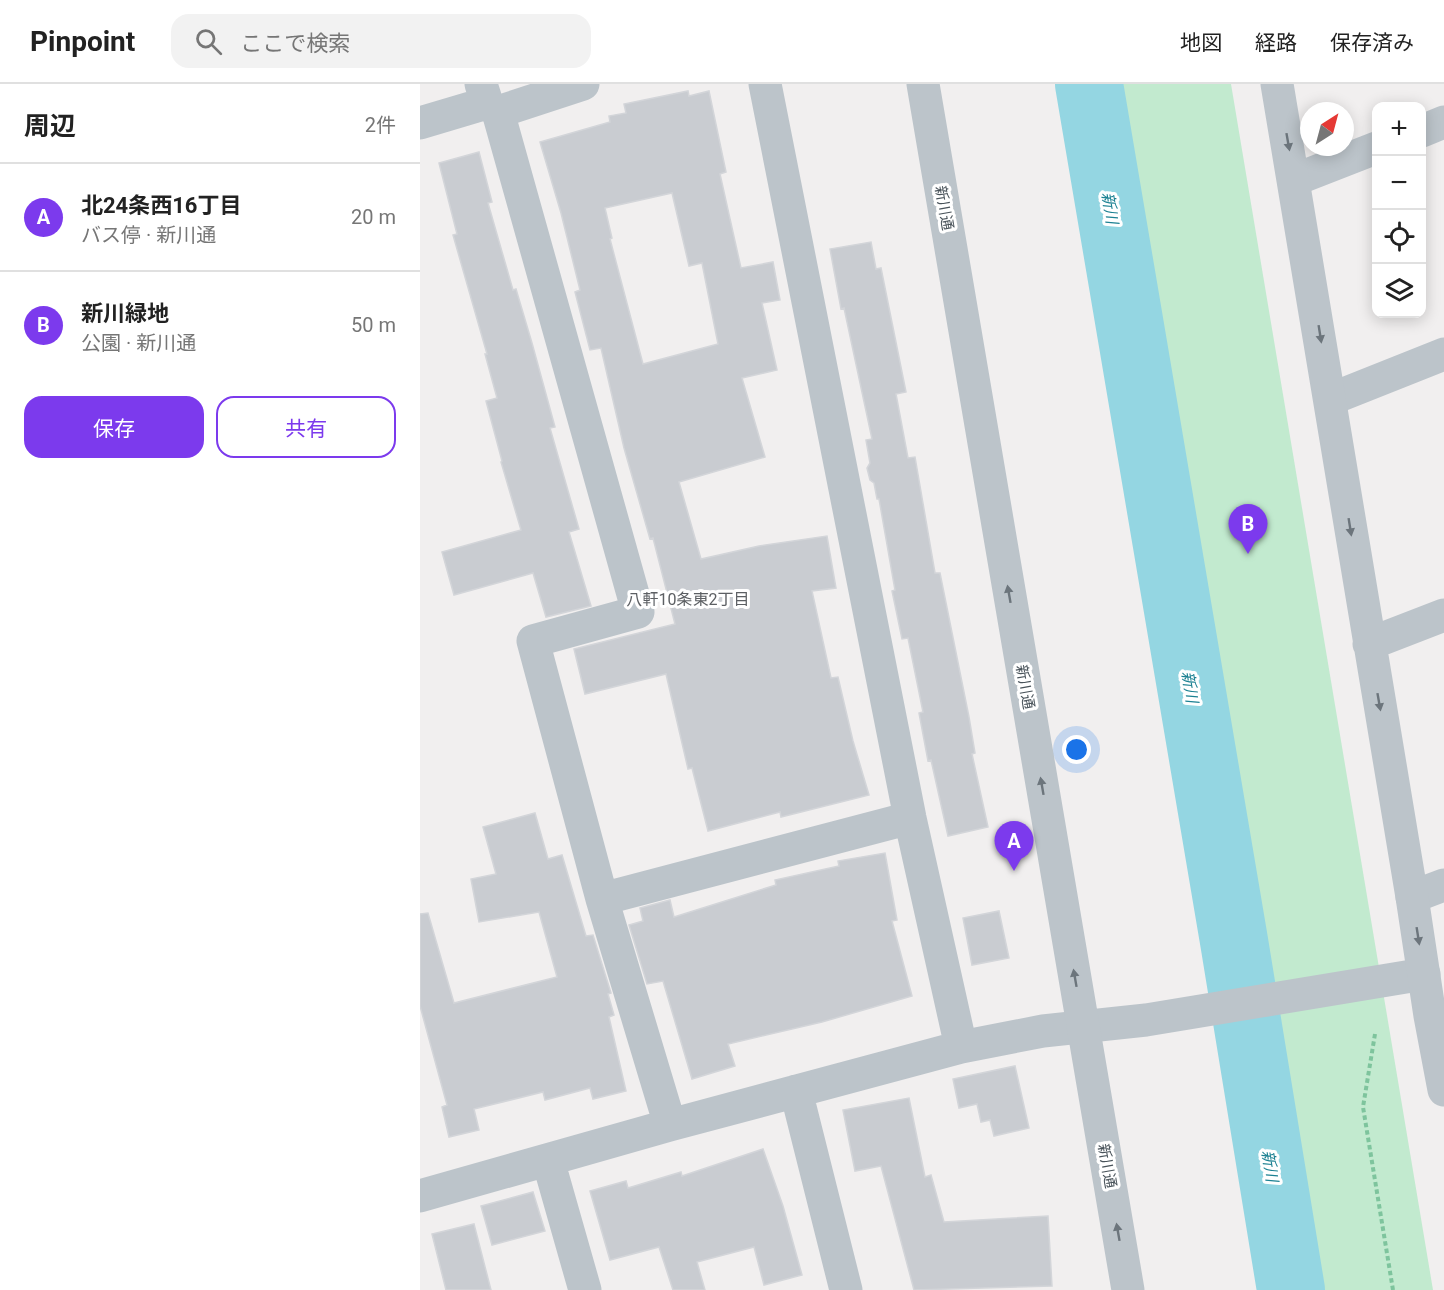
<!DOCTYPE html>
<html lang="ja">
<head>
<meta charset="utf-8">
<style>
  :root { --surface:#fff; --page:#f2f2f2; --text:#222; --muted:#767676; --line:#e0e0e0; --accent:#7c3aed }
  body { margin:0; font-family:Roboto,"Noto Sans JP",sans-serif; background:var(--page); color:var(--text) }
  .controls { position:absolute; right:18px; top:18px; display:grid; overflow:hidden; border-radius:12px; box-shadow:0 3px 15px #0003 }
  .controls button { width:54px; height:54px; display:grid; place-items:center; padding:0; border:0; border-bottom:2px solid var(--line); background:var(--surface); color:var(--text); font:30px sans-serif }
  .compass { position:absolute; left:880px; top:18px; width:54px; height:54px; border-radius:50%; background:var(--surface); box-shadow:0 3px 15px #0003; rotate:36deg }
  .you { position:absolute; left:657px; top:666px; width:21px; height:21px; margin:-15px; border:4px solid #fff; border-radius:50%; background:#1a73e8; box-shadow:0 0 0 9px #1a73e833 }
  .badge { display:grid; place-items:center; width:39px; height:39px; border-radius:50%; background:var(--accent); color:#fff; font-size:20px; font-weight:700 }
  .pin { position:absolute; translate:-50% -50px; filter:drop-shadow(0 2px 3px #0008) }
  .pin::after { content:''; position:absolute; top:32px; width:21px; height:18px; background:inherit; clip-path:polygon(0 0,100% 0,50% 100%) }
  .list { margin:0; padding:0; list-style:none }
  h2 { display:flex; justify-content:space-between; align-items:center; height:78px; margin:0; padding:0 24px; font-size:26px }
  h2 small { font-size:20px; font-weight:400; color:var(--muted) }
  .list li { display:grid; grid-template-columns:39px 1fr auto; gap:18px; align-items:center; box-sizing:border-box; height:108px; padding:0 24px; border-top:2px solid var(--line) }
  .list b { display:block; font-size:22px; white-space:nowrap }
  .list p { margin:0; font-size:20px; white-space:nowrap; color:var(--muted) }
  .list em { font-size:20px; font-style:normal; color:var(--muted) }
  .actions { display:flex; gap:12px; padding:18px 24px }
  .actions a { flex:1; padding:14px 0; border:2px solid var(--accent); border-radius:18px; text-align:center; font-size:21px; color:var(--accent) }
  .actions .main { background:var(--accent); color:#fff }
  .icon { flex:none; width:33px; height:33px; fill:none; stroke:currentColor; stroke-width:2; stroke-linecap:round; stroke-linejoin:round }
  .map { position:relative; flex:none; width:1024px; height:1206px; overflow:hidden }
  header { display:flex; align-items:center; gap:36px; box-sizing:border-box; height:84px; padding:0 30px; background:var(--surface); border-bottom:2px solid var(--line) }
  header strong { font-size:28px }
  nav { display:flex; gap:33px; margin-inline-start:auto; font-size:21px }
  .search { width:420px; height:54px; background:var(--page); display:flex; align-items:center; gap:15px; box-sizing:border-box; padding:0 21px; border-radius:18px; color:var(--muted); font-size:22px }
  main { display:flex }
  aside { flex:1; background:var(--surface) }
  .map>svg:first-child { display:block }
  .green { fill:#c2eacf }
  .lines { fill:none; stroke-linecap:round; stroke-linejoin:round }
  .river { stroke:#94d6e2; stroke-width:68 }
  .building { fill:#c9ccd1; stroke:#d3d5d9; stroke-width:1.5; fill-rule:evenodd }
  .path { stroke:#7ec49d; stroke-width:4; stroke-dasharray:4.5 3; stroke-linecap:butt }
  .minor { stroke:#bcc4ca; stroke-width:33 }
  .tertiary { stroke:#bcc4ca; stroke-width:33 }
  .oneway { fill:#6c757c }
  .labels { text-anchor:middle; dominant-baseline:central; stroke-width:6; stroke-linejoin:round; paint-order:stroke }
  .street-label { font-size:15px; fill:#49535a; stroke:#fff }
  .water-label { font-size:16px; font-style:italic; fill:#1c8192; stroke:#fff }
  .neighbourhood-label { font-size:16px; fill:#5c5f63; stroke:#fff }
</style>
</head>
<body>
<header>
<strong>Pinpoint</strong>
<div class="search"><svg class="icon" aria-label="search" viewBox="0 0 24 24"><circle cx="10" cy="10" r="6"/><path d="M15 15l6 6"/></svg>ここで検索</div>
<nav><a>地図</a><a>経路</a><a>保存済み</a></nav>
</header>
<main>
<aside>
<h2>周辺<small>2件</small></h2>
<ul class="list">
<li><span class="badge">A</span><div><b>北24条西16丁目</b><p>バス停 · 新川通</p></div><em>20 m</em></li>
<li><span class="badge">B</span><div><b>新川緑地</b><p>公園 · 新川通</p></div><em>50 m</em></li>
</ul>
<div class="actions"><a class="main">保存</a><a>共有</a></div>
</aside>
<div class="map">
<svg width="1024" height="1206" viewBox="0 0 1024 1206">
  <rect width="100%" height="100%" fill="#f1efef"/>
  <path class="green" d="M689 0H811L1013 1206H886Z"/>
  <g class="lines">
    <path class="river" d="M669 0 814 857 871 1206"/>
  </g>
  <path class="building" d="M268 7 269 12 289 7 306 88 300 90 321 184 353 178 360 216 342 219 357 286 322 294 345 373 259 398 281 475 339 462 407 452 416 504 392 507 411 594 418 593 433 657 449 711 361 733 360 728 288 747 272 684 268 685 246 590 165 610 154 565 255 540 233 454 230 455 204 364 181 264 170 266 155 208 160 206 141 129 120 58 190 38 189 32 206 29 204 20ZM252 109 269 182 282 179 298 260 223 280 190 155 192 154 185 124Z
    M59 68 72 118 68 119 93 206 96 205 112 259 135 343 130 344 159 445 149 448 171 522 126 533 113 489 34 511 22 468 101 446 81 378 82 377 66 317 77 314 65 270H67L33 151 37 150 19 79Z
    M451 158 456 185 461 184 486 308 476 310 488 374 495 373 515 489H520L549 633 555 669 552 670 568 743 528 752 511 676 508 677 499 629 503 628 488 554 482 555 472 507 475 506 459 415H457L454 399 450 396 447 384 450 379 446 356 452 355 424 224 421 225 410 165Z
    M115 729 128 775 142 771 166 852 173 851 191 909 188 910 194 931 189 933 206 1007 173 1015 170 1004 125 1016 123 1008 54 1025 59 1046 29 1053 22 1023 27 1021 0 922V830L8 829 34 919 137 893 119 828 59 838 51 795 76 790 63 743Z
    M465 769 477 836 472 837 492 912 402 938 308 960 315 982 272 995 243 897 227 900 209 841 223 837 220 824 250 816 254 833 356 801 355 796 419 782 418 777Z
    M579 827 589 874 552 881 543 834Z
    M595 982 609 1044 574 1052 570 1036 561 1038 557 1020 539 1024 533 995Z
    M489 1014 505 1093 511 1091 524 1138 628 1132 632 1202 494 1206 461 1082 435 1087 423 1026Z
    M343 1065 363 1122 382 1191 344 1201 334 1163 277 1178 285 1206H253L239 1163 190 1176 170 1107 206 1097 208 1104 261 1088 262 1092Z
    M113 1108 125 1147 72 1161 61 1122Z
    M54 1140 71 1206H26L12 1150Z"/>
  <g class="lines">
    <path class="path" d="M955 950 943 1023 973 1206"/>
    <path class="minor" d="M61 0 67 19 78 28 218 528 113 557 182 815 250 1041
      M345 0 490 734 541 963
      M78 28 163 0
      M0 39 67 19
      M1002 47 1024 38
      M874 96 956 64
      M911 315 1024 270
      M992 813 1024 801
      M182 815 490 734
      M376 1007 426 1206
      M128 1076 165 1206
      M0 1112 250 1041 541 963 623 947 726 936 1004 890"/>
    <path class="tertiary" d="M503 0 708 1206
      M857 0 992 813 1010 932 1024 1006
      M949 560 1024 531"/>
  </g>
  <defs><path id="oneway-solid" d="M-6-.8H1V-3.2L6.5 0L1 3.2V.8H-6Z" transform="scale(1.5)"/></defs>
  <g class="oneway">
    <use href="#oneway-solid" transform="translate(868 58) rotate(80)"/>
    <use href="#oneway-solid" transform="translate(900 250) rotate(81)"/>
    <use href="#oneway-solid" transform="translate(930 443) rotate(81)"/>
    <use href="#oneway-solid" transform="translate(589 510) rotate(-100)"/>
    <use href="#oneway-solid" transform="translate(959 618) rotate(80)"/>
    <use href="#oneway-solid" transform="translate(622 702) rotate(-100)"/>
    <use href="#oneway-solid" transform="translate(998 852) rotate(81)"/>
    <use href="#oneway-solid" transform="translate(655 894) rotate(-100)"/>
    <use href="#oneway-solid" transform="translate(698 1148) rotate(-100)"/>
  </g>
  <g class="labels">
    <g class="street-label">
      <text transform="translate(524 124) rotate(80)">新川通</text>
      <text transform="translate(605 603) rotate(80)">新川通</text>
      <text transform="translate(687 1082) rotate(80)">新川通</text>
    </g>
    <g class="water-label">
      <text transform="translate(690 124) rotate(81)">新川</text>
      <text transform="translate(770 603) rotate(81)">新川</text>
      <text transform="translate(850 1082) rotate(81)">新川</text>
    </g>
    <g class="neighbourhood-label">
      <text x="268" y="515">八軒10条東2丁目</text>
    </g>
  </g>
</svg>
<div class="controls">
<button>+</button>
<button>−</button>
<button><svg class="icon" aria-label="locate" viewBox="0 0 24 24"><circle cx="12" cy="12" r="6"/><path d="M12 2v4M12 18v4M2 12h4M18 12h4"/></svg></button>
<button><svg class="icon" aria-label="layers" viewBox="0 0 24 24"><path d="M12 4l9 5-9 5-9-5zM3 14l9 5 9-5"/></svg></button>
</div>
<svg class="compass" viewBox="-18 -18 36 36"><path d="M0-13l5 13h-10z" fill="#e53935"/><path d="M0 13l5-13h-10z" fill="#767676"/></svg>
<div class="you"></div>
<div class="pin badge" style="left:594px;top:787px">A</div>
<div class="pin badge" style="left:828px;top:470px">B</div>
</div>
</main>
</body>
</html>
